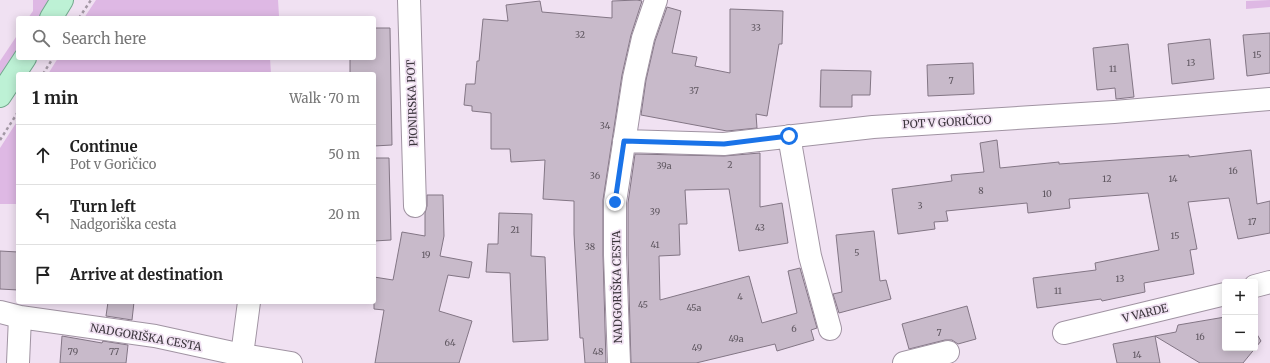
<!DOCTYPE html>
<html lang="en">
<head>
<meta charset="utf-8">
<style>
  :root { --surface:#fff; --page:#f6f6f6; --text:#222; --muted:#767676; --line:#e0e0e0 }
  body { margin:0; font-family:Merriweather,serif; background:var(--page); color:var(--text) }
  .controls { position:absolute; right:12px; bottom:12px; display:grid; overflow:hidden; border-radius:4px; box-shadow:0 2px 10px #0003 }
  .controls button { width:36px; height:36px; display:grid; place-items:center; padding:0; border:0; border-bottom:1px solid var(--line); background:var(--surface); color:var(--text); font:20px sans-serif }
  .stop { position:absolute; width:12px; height:12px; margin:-9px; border:3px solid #1a73e8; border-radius:50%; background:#fff }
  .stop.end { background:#1a73e8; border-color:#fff; box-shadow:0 1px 4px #0008 }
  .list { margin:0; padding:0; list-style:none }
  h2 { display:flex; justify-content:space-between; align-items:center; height:52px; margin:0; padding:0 16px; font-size:17px }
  h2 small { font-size:13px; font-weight:400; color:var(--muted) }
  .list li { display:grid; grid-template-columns:26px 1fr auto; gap:12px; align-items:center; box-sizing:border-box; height:60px; padding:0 16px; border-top:1px solid var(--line) }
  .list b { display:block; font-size:15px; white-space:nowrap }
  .list p { margin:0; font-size:13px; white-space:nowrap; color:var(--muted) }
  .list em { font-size:13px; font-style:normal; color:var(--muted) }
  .icon { flex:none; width:22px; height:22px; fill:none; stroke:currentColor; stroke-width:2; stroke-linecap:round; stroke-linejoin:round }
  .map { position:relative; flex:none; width:1270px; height:363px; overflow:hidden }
  .search { position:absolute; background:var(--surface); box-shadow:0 2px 10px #0003; left:16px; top:16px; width:360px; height:44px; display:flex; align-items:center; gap:10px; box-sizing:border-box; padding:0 14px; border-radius:4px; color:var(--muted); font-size:15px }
  .panel { position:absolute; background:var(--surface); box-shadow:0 2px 10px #0003; left:16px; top:72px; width:360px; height:232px; border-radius:4px }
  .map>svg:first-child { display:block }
  .green { fill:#deb8e4 }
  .building { fill:#c8baca; stroke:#837685 }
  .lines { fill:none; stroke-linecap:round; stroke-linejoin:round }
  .minor-casing { stroke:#a093a2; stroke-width:24 }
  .major-casing { stroke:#73a98e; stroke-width:24 }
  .path { stroke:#a398a5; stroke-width:2.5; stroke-dasharray:3 3; stroke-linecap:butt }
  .minor { stroke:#fff; stroke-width:22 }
  .major { stroke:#bdf1d5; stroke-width:22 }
  .route { stroke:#1a73e8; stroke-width:5 }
  .labels { text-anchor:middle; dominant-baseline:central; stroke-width:3.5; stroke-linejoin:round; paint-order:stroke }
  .number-label { font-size:9px; fill:#5f5760 }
  .street-label { font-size:11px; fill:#3c363d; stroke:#f0e1f2 }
</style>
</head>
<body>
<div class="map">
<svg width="1270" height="363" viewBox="0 0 1270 363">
  <rect width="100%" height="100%" fill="#f0e1f2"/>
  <path class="green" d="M33 0H50L39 18H28L33 11Z
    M96 0H278L279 16 272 18H84Z
    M1270 0V7L1246 9V1Z
    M18 34V49L0 76V61Z
    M58 58H270L271 74H48Z
    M18 120V204H0V148Z"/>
  <path class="building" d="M637 0 642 1 631 35 622 75 603 200V255L606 363H585L583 338H580L574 234V201L543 199 545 160 511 162 510 149H491V113L472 111V106L464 105 466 84H475L477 61H479L483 19 508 21 506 5 540 1 542 12 612 18V1Z
    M667 7 681 11 672 53 697 57 695 66 730 73V9L783 11 782 44H779L767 116 756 114 757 128 727 131 641 115 646 80 655 41Z
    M374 28H390L392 145 374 146V74H350V58H374Z
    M1270 33V73L1247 76 1243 35Z
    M1210 39 1214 79 1172 84 1168 44Z
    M1128 44 1134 97 1116 99 1115 88 1097 90 1093 48Z
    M973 63 974 94 928 96 927 65Z
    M821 70 871 71 870 95H852V107H820Z
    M997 140 1000 168 1059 162V164L1189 155V157L1251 150 1257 204 1270 201V233L1238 239 1229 198 1188 202 1197 249 1190 250 1194 274 1144 283 1145 292 1102 301 1101 299 1037 308 1033 278 1096 270 1095 263 1159 250 1148 193 1069 199 1070 208 1028 213 1027 203 946 211 948 221 934 222 935 229 898 234 892 189 952 181 951 175 984 172 980 143Z
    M760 153V207L782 203 788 243 739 251 729 189 685 190 687 224H679L680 255 659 256 660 300 749 276 762 323 797 313 788 271 800 268 817 328 811 330 814 340 777 351 775 344 696 363H631L628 255V203L635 154 724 156Z
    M374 158H389L391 240 374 241Z
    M427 195H443L444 236 440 256 472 262 469 278 448 275 439 311 472 321 459 363H375L384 310 374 309V277L393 280 402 232 425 236V213L427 206Z
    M499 213 532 214 531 256 545 257 548 340 513 342 510 273 486 272 488 244H498Z
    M874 231 880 281 886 280 891 299 839 313 833 294 842 292 836 235Z
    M0 251 18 252V290L0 289Z
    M108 302H134L132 320 106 316Z
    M967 306 976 339 958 344 952 340H945L909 349 902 324Z
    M1225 317V348H1255V331L1261 341 1243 363H1200L1155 336 1160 363H1117L1113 344 1176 332 1178 325Z
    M62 336 102 343 103 341 128 345 126 363H60Z"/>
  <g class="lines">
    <defs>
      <path id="minor" d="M409 0 415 206
        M789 136 810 256 830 329
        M624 141 724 144 873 127 1114 112 1270 99
        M1255 286 1270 282
        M0 312 20 317 155 336 242 355 291 363
        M1064 333 1225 294
        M242 355 249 302
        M18 363 20 317
        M619 363 615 255V202L634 78 643 38 656 0
        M904 363 948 352"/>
      <path id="major" d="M51 18 62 0
        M0 96 25 58"/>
    </defs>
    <use href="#minor" class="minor-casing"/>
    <use href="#major" class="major-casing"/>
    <path class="path" d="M79 18 91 0
      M43 74 53 58
      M0 140 18 112"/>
    <use href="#minor" class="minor"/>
    <use href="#major" class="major"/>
  </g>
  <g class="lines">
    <path class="route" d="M615 202 624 141 724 144 789 136"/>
  </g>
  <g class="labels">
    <g class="number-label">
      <text x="756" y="27">33</text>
      <text x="580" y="34">32</text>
      <text x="1257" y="54">15</text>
      <text x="1191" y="62">13</text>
      <text x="1113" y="68">11</text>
      <text x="951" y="80">7</text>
      <text x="694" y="90">37</text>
      <text x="605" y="125">34</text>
      <text x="730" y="164">2</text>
      <text x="664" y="165">39a</text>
      <text x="1233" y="170">16</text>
      <text x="595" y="175">36</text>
      <text x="1107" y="178">12</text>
      <text x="1173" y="178">14</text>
      <text x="981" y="190">8</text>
      <text x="1047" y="193">10</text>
      <text x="920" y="205">3</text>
      <text x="655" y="211">39</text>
      <text x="1252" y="221">17</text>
      <text x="760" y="227">43</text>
      <text x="515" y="229">21</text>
      <text x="1175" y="235">15</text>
      <text x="655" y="244">41</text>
      <text x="590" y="246">38</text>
      <text x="857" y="252">5</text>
      <text x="426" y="254">19</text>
      <text x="1120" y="278">13</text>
      <text x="1058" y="290">11</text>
      <text x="740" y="296">4</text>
      <text x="643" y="304">45</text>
      <text x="694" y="307">45a</text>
      <text x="794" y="328">6</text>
      <text x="939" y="332">7</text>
      <text x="1200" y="336">16</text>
      <text x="736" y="338">49a</text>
      <text x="450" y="342">64</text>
      <text x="697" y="347">49</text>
      <text x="73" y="351">79</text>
      <text x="114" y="351">77</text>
      <text x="598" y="351">48</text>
      <text x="1137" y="354">14</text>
    </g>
    <g class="street-label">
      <text transform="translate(412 103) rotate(-92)">PIONIRSKA POT</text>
      <text transform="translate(947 122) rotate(-3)">POT V GORIČICO</text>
      <text transform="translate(617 287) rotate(-91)">NADGORIŠKA CESTA</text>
      <text transform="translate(1145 313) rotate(-14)">V VARDE</text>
      <text transform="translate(146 337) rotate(10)">NADGORIŠKA CESTA</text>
    </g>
  </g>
</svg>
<div class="controls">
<button>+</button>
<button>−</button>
</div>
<div class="stop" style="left:789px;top:136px"></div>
<div class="stop end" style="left:615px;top:202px"></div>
<div class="search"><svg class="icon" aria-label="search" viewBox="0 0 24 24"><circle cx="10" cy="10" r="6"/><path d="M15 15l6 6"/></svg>Search here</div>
<section class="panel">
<h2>1 min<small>Walk · 70 m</small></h2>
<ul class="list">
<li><svg class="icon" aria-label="ahead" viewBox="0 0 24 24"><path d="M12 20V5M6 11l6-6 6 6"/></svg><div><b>Continue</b><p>Pot v Goričico</p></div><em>50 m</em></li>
<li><svg class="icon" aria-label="left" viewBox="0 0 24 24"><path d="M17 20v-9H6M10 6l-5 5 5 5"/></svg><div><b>Turn left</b><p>Nadgoriška cesta</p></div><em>20 m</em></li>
<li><svg class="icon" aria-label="arrive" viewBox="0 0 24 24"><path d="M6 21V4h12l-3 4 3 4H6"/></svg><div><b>Arrive at destination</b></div></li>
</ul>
</section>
</div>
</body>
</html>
